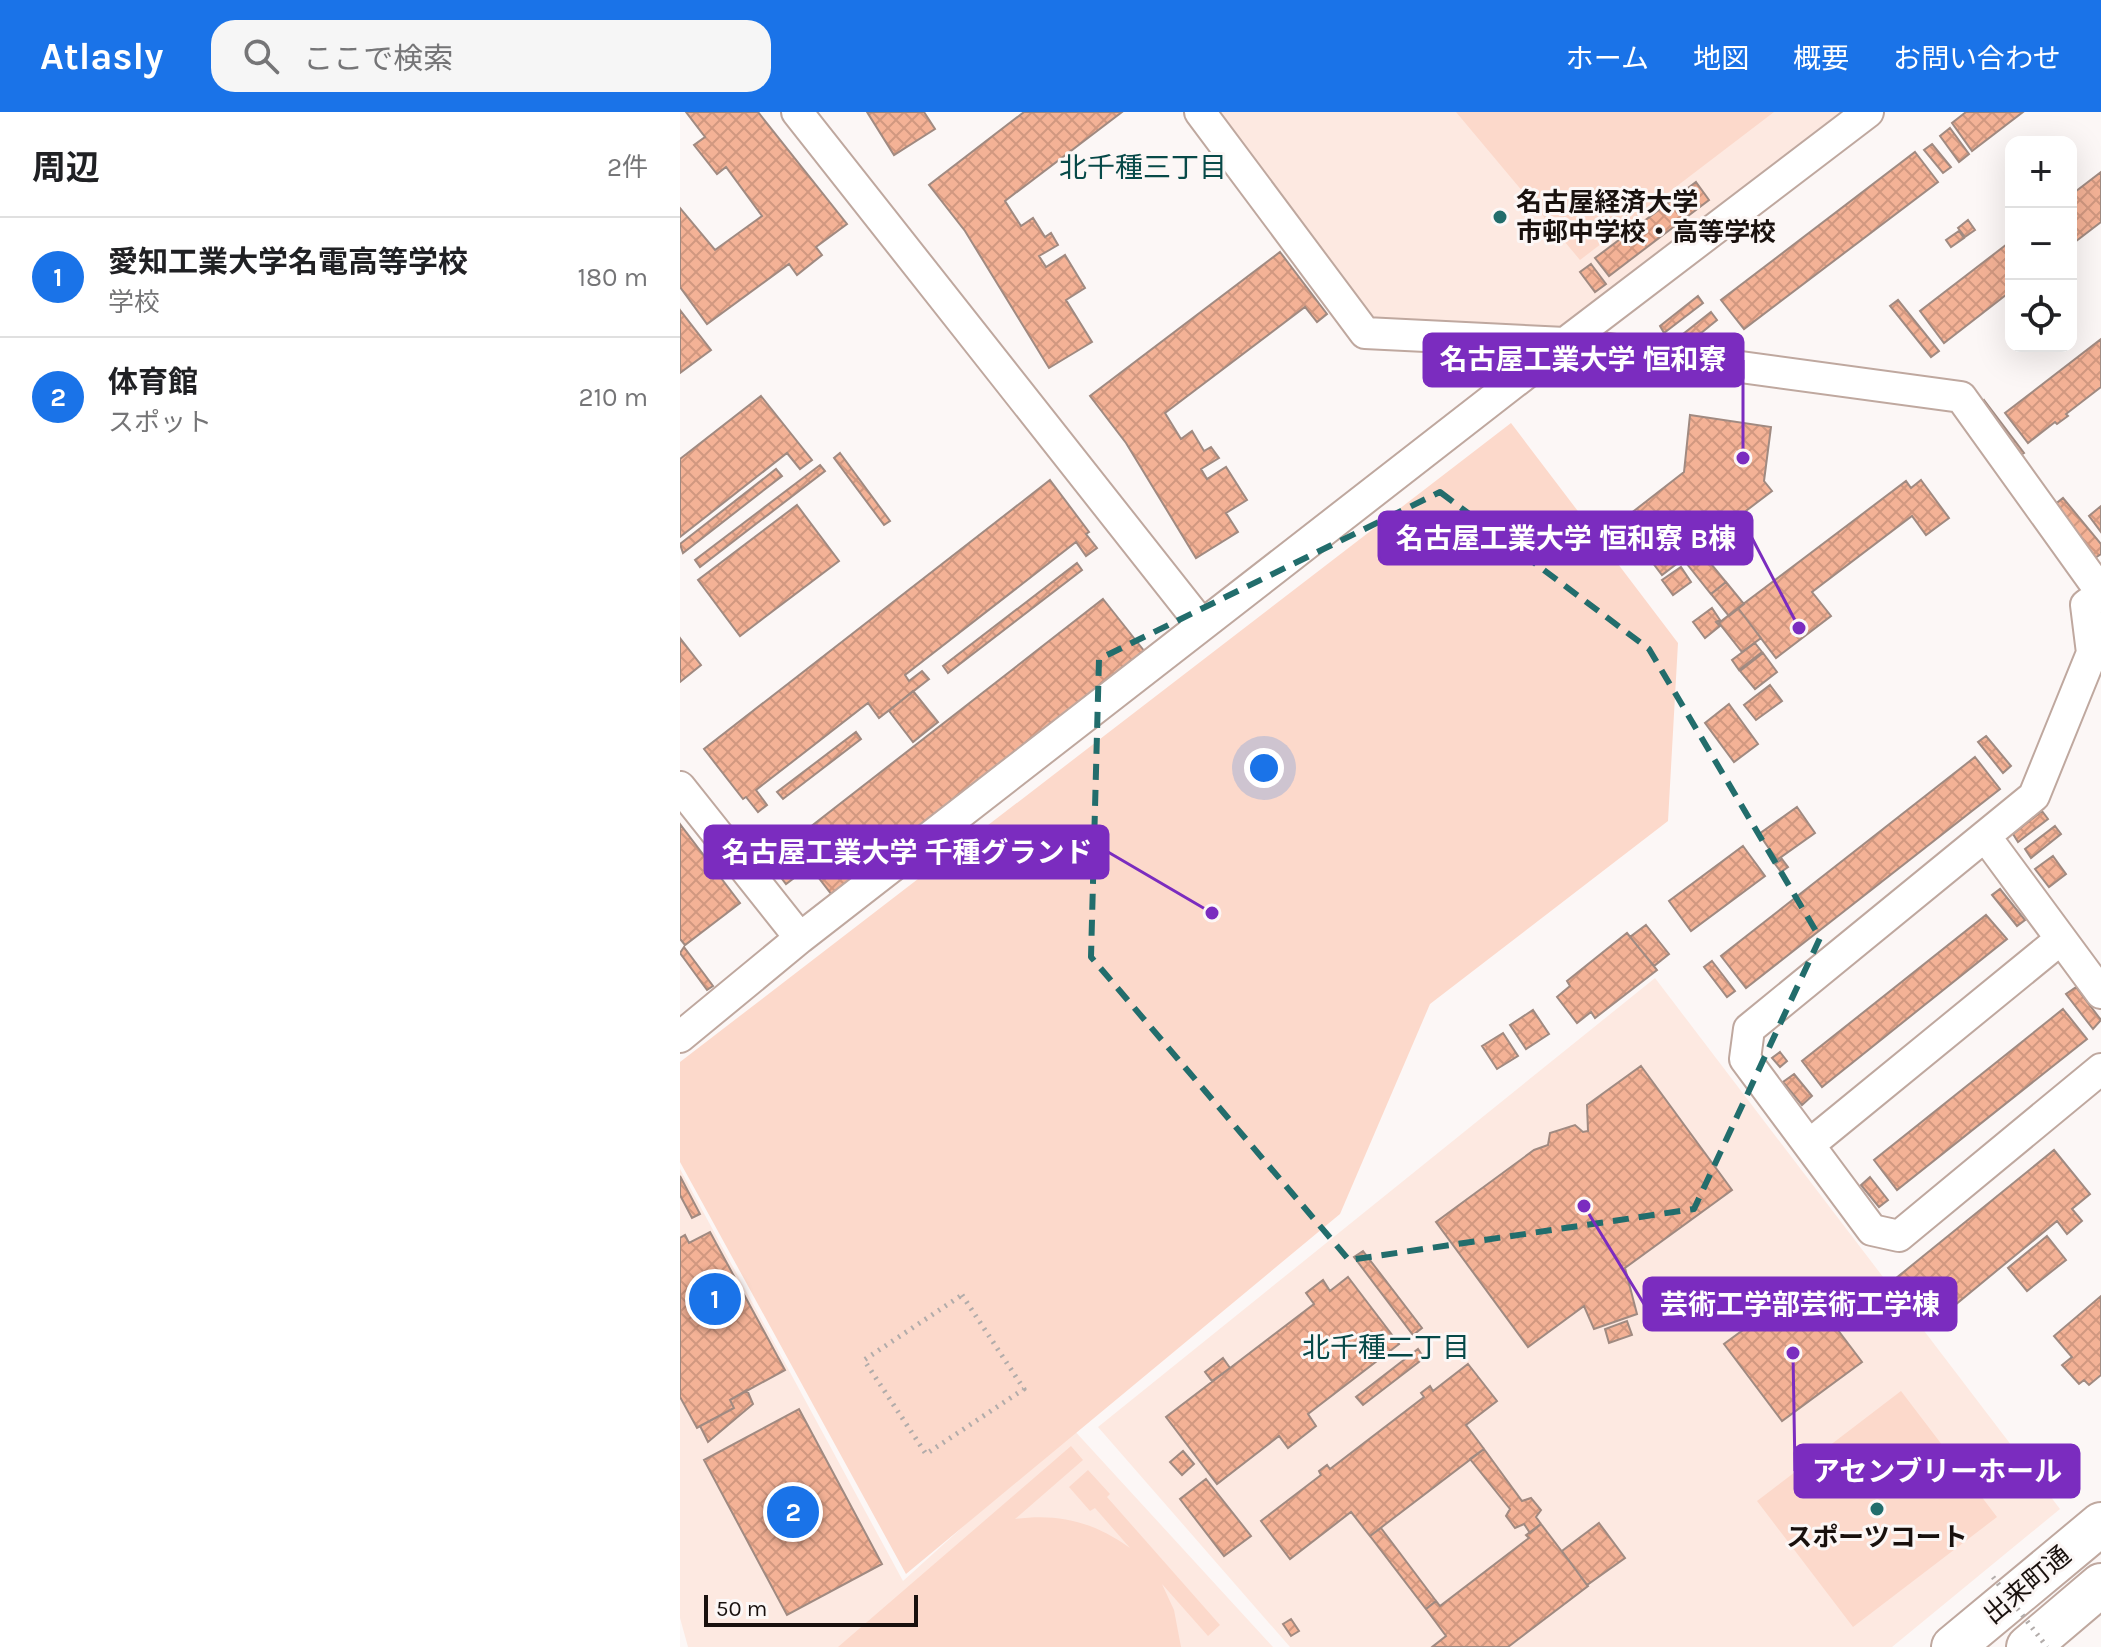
<!DOCTYPE html>
<html lang="ja">
<head>
<meta charset="utf-8">
<style>
  :root { --surface:#fff; --page:#f6f6f6; --text:#202124; --muted:#757577; --line:#e0e0e0; --accent:#1a73e8 }
  body { margin:0; font-family:Karla,"Noto Sans JP",sans-serif; background:var(--page); color:var(--text) }
  .controls { position:absolute; right:24px; top:24px; display:grid; overflow:hidden; border-radius:16px; box-shadow:0 8px 32px #0002 }
  .controls button { width:72px; height:72px; display:grid; place-items:center; padding:0; border:0; border-bottom:2px solid var(--line); background:var(--surface); color:var(--text); font:40px sans-serif }
  .scale { position:absolute; left:24px; bottom:20px; width:214px; box-sizing:border-box; padding-left:8px; border:4px solid #19110e; border-top:0; font-size:22px; line-height:28px; white-space:nowrap; color:#19110e; -webkit-text-stroke:6px #fcf7f6; paint-order:stroke }
  .you { position:absolute; left:584px; top:656px; width:28px; height:28px; margin:-20px; border:6px solid #fff; border-radius:50%; background:#1a73e8; box-shadow:0 0 0 12px #1a73e833 }
  .badge { display:grid; place-items:center; width:52px; height:52px; border-radius:50%; background:var(--accent); color:#fff; font-size:26px; font-weight:700 }
  .pin { position:absolute; translate:-50% -50%; border:4px solid #fff; box-shadow:0 2px 8px #0006 }
  .list { margin:0; padding:0; list-style:none }
  h2 { display:flex; justify-content:space-between; align-items:center; height:104px; margin:0; padding:0 32px; font-size:34px }
  h2 small { font-size:26px; font-weight:400; color:var(--muted) }
  .list li { display:grid; grid-template-columns:52px 1fr auto; gap:24px; align-items:center; box-sizing:border-box; height:120px; padding:0 32px; border-top:2px solid var(--line) }
  .list b { display:block; font-size:30px; white-space:nowrap }
  .list p { margin:0; font-size:26px; white-space:nowrap; color:var(--muted) }
  .list em { font-size:26px; font-style:normal; color:var(--muted) }
  .icon { flex:none; width:44px; height:44px; fill:none; stroke:currentColor; stroke-width:2; stroke-linecap:round; stroke-linejoin:round }
  .map { position:relative; flex:none; width:1421px; height:1535px; overflow:hidden }
  header { display:flex; align-items:center; gap:48px; box-sizing:border-box; height:112px; padding:0 40px; background:var(--accent); color:#fff }
  header strong { font-size:38px }
  nav { display:flex; gap:44px; margin-inline-start:auto; font-size:28px }
  .search { width:560px; height:72px; background:var(--page); display:flex; align-items:center; gap:20px; box-sizing:border-box; padding:0 28px; border-radius:24px; color:var(--muted); font-size:30px }
  main { display:flex }
  aside { flex:1; background:var(--surface) }
  .map>svg:first-child { display:block }
  .built { fill:#fde9e1 }
  .garden { fill:#fcd9cb }
  .building { fill:url(#building-cross-hatch); stroke:#a08a81; stroke-width:2 }
  .lines { fill:none; stroke-linecap:round; stroke-linejoin:round }
  .minor-casing { stroke:#bfa89f; stroke-width:34 }
  .secondary-casing { stroke:#bfa89f; stroke-width:46 }
  .path { stroke:#b2acaa; stroke-width:5; stroke-dasharray:2 6; stroke-linecap:butt }
  .minor { stroke:#fff; stroke-width:30 }
  .secondary { stroke:#fff; stroke-width:42 }
  .path-bridge { stroke:#b2acaa; stroke-width:5; stroke-dasharray:2 6; stroke-linecap:butt }
  .marked { fill:none; stroke:#226d6c; stroke-width:6; stroke-dasharray:16 10; stroke-linejoin:round }
  .poi-dot { fill:#226d6c; stroke:#fcf7f6; stroke-width:3 }
  .labels { text-anchor:middle; dominant-baseline:central; stroke-width:6; stroke-linejoin:round; paint-order:stroke }
  .poi-label { font-size:26px; font-weight:bold; fill:#19110e; stroke:#fcf7f6; text-anchor:start }
  .street-label { font-size:26px; fill:#19110e; stroke:#fcf7f6 }
  .neighbourhood-label { font-size:28px; fill:#074948; stroke:#fcf7f6 }
  .leader { fill:none; stroke:#7b2cbf; stroke-width:3 }
  .callout-dot { fill:#7b2cbf; stroke:#fcf7f6; stroke-width:3 }
  .callout { fill:#7b2cbf; stroke:#7b2cbf; stroke-width:3 }
  .callout-label { font-size:28px; text-anchor:middle; font-weight:bold; fill:#fff }
</style>
</head>
<body>
<header>
<strong>Atlasly</strong>
<div class="search"><svg class="icon" aria-label="search" viewBox="0 0 24 24"><circle cx="10" cy="10" r="6"/><path d="M15 15l6 6"/></svg>ここで検索</div>
<nav><a>ホーム</a><a>地図</a><a>概要</a><a>お問い合わせ</a></nav>
</header>
<main>
<aside>
<h2>周辺<small>2件</small></h2>
<ul class="list">
<li><span class="badge">1</span><div><b>愛知工業大学名電高等学校</b><p>学校</p></div><em>180 m</em></li>
<li><span class="badge">2</span><div><b>体育館</b><p>スポット</p></div><em>210 m</em></li>
</ul>
</aside>
<div class="map">
<svg width="1421" height="1535" viewBox="0 0 1421 1535">
  <defs>
    <pattern id="building-cross-hatch" width="8" height="8" patternUnits="userSpaceOnUse" patternTransform="scale(2)"><rect width="8" height="8" fill="#f4b296"/><path d="M0 0l8 8M0 8l8-8" fill="none" stroke="#d19880"/></pattern>
  </defs>
  <rect width="100%" height="100%" fill="#fcf7f6"/>
  <path class="built" d="M538 0H1160L879 216 698 210Z
    M975 866 1380 1397 1212 1535H610L418 1315Z
    M0 1057 223 1469 392 1316 593 1535H8L0 1506Z"/>
  <path class="garden" d="M776 0H1094L900 148Z
    M831 311 998 531 988 709 750 892 660 1102 226 1462 0 1050V950Z
    M1221 1279 1317 1405 1173 1515 1077 1389Z
    M391 1334 403 1348 335 1407C379 1401 414 1410 450 1436L415 1396 410 1399 389 1375 408 1358 430 1382 427 1385 540 1513 528 1524 482 1472 494 1498 501 1535H158Z"/>
  <path class="building" d="M6 0H78L167 112 136 135 142 143 117 163 109 152 27 212 0 175V96L35 138 82 104 46 55 37 62 14 33 25 25Z
    M187 0H244L255 17 214 43Z
    M344 0H442L325 89 341 114 353 106 365 125 371 121 378 133 359 144 366 155 385 143 405 176 386 188 412 230 369 256 285 119 249 73Z
    M1286 0H1343L1292 39 1272 11Z
    M1270 16 1289 42 1279 50 1260 24Z
    M1252 32 1271 55 1263 61 1244 38Z
    M1235 40 1258 70 1064 217 1041 188Z
    M1421 60V110L1391 133V83Z
    M1016 70 1029 88 929 164 915 146Z
    M1288 108 1295 118 1285 125 1278 116Z
    M1279 119 1284 126 1271 135 1266 128Z
    M1331 129V179L1264 231 1240 199Z
    M600 140 647 202 637 210 625 195 485 301 501 327 512 319 524 339 531 335 539 346 521 357 527 367 546 355 567 388 546 401 558 420 516 446 446 331 410 284Z
    M911 152 926 172 915 180 900 160Z
    M1018 184 1023 191 984 221 980 214Z
    M1218 188 1259 239 1251 245 1210 194Z
    M0 198 31 238 0 261Z
    M1031 200 1037 208 1000 238 993 230Z
    M1421 227V275L1386 302 1388 304 1377 312 1375 310 1348 331 1325 301Z
    M81 284 132 348 120 357 107 341 0 425V347Z
    M1304 288 1344 341 1334 347 1294 296Z
    M1010 303 1091 315 1084 369 1092 379 982 463 941 409 1004 360Z
    M160 341 210 409 204 413 154 346Z
    M140 353 145 359 20 455 15 448Z
    M96 357 102 364 3 441 0 432Z
    M370 368 409 420 406 422 417 436 406 444 396 430 225 563 229 569 242 559 249 567 199 606 188 591 76 678 87 693 78 700 66 685 63 687 24 637Z
    M1241 368 1269 406 1246 423 1232 404 1132 480 1151 504 1096 546 1058 496 1226 369 1231 376Z
    M1383 386 1421 432V442L1415 446 1373 394Z
    M117 393 159 449 60 524 18 468Z
    M1421 394V420L1409 404Z
    M1018 436 1046 470 1031 482 1003 447Z
    M397 451 402 458 268 561 263 554Z
    M1001 455 1011 470 993 483 982 468Z
    M1046 470 1064 492 1049 504 1031 482Z
    M423 487 465 540 200 746 198 742 175 760 177 763 152 783 111 730Z
    M1032 496 1040 508 1036 510 1040 514 1025 526 1013 510Z
    M1058 496 1081 526 1062 540 1039 511Z
    M0 526 21 553 0 570Z
    M1075 531 1082 540 1059 558 1052 548Z
    M1083 541 1097 560 1075 577 1060 559Z
    M1090 573 1102 589 1076 608 1064 593Z
    M233 579 258 610 233 630 209 599Z
    M1049 592 1078 632 1054 650 1025 611Z
    M176 620 181 627 103 687 97 680Z
    M1306 624 1331 654 1323 661 1298 630Z
    M1295 645 1320 677 1066 876 1041 844Z
    M1117 695 1135 721 1097 748 1079 722Z
    M1362 699 1368 707 1338 730 1333 722Z
    M0 712 60 791 5 833 0 827Z
    M1375 714 1381 722 1351 746 1345 737Z
    M1063 734 1085 764 1011 819 989 789Z
    M1373 744 1386 762 1369 775 1355 757Z
    M105 746 118 763 106 772 93 755Z
    M1102 747 1108 755 1101 760 1095 752Z
    M1320 777 1345 808 1337 814 1312 783Z
    M1306 803 1327 827 1142 975 1122 949Z
    M966 813 989 842 974 854 950 825Z
    M947 821 977 858 915 906 911 900 897 911 877 885 890 874 887 869Z
    M4 835 33 874 27 878 0 841Z
    M1032 849 1055 879 1047 885 1024 855Z
    M1396 875 1421 908 1413 917 1386 882Z
    M1383 897 1407 927 1217 1078 1194 1048Z
    M853 898 869 922 846 937 830 913Z
    M823 921 838 944 817 957 802 934Z
    M1100 940 1107 949 1100 955 1092 946Z
    M961 954 1052 1078 945 1156 957 1202 914 1217 904 1194 848 1235 756 1110 854 1038 868 1033 870 1021 895 1013 903 1020 908 1019 907 993Z
    M1114 962 1132 984 1122 993 1103 970Z
    M1374 1038 1410 1082 1392 1097 1402 1109 1387 1122 1377 1109 1252 1212 1215 1167Z
    M0 1064 20 1102 12 1106 0 1083Z
    M1190 1065 1208 1088 1199 1095 1181 1073Z
    M30 1120 105 1258 50 1288 54 1296 17 1316 0 1285V1126L5 1123 9 1131Z
    M1367 1124 1386 1148 1347 1179 1328 1156Z
    M683 1139 742 1216 733 1223 674 1145Z
    M668 1165 719 1232 628 1302 636 1314 608 1336 599 1324 537 1372 486 1305 634 1192 626 1181 643 1168 650 1179Z
    M1124 1173 1182 1250 1102 1309 1044 1232Z
    M1421 1184V1263L1409 1273 1404 1268 1399 1272 1382 1253 1392 1245 1374 1224Z
    M947 1209 952 1223 929 1231 925 1217Z
    M738 1237 744 1246 683 1293 676 1285Z
    M543 1246 550 1256 532 1269 525 1260Z
    M788 1252 817 1289 786 1313 804 1337 690 1424 671 1400 610 1447 581 1409 641 1363 639 1359 647 1353 650 1357 744 1285 741 1281 750 1274 753 1279Z
    M67 1278 73 1292 28 1330 20 1314 54 1296 50 1288Z
    M119 1297 202 1452 107 1503 24 1348Z
    M804 1337 842 1389 851 1386 861 1398 856 1405 861 1412 850 1421 844 1412 835 1416 826 1404 830 1397 790 1347Z
    M503 1339 514 1352 502 1363 490 1350Z
    M526 1367 571 1424 544 1444 500 1387Z
    M919 1411 945 1446 907 1473 882 1439Z
    M861 1412 908 1474 828 1535H752L766 1524 746 1497 756 1489 760 1494 849 1426 846 1423Z
    M701 1416 756 1489 746 1497 690 1424Z
    M611 1507 619 1519 611 1524 603 1512Z"/>
  <g class="lines">
    <defs>
      <path id="minor" d="M117 0 522 513
        M520 0 685 221 885 231 1281 285 1421 480
        M1421 482 1406 493 1412 541 1354 684 1069 917 1065 947 1192 1118 1219 1124 1421 957
        M0 675 120 826
        M1305 724 1421 881
        M0 925 120 826 885 231 1188 0
        M1129 1033 1381 827"/>
      <path id="secondary" d="M1273 1535 1421 1412
        M1348 1535 1421 1473"/>
    </defs>
    <use href="#minor" class="minor-casing"/>
    <use href="#secondary" class="secondary-casing"/>
    <path class="path" d="M282 1183 344 1277 246 1342 184 1248Z"/>
    <use href="#minor" class="minor"/>
    <use href="#secondary" class="secondary"/>
    <path class="path-bridge" d="M1313 1465 1367 1535"/>
  </g>
  <path class="marked" d="M760 380 969 537 1140 826 1014 1097 669 1148 411 845 419 547Z"/>
  <g class="poi-dot">
    <circle cx="820" cy="105" r="8"/>
    <circle cx="1197" cy="1397" r="8"/>
  </g>
  <g class="labels">
    <g class="poi-label">
      <text x="836" y="90">名古屋経済大学<tspan x="836" dy="30">市邨中学校・高等学校</tspan></text>
      <text x="1197" y="1425" text-anchor="middle">スポーツコート</text>
    </g>
    <g class="street-label">
      <text transform="translate(1347 1473) rotate(-40)">出来町通</text>
    </g>
    <g class="neighbourhood-label">
      <text x="463" y="55">北千種三丁目</text>
      <text x="706" y="1235">北千種二丁目</text>
    </g>
  </g>
  <path class="leader" d="M1063 346L1063 248M1119 516L1072 426M532 801L428 740M904 1094L964 1192M1113 1241L1115 1359"/>
  <g class="callout-dot">
    <circle cx="1063" cy="346" r="8"/>
    <circle cx="1119" cy="516" r="8"/>
    <circle cx="532" cy="801" r="8"/>
    <circle cx="904" cy="1094" r="8"/>
    <circle cx="1113" cy="1241" r="8"/>
  </g>
  <g class="callout">
    <rect x="744" y="222" width="319" height="52" rx="8"/>
    <rect x="699" y="400" width="373" height="52" rx="8"/>
    <rect x="25" y="714" width="403" height="52" rx="8"/>
    <rect x="964" y="1166" width="312" height="52" rx="8"/>
    <rect x="1115" y="1333" width="284" height="52" rx="8"/>
  </g>
  <g class="callout-label">
    <text x="903" y="257">名古屋工業大学 恒和寮</text>
    <text x="886" y="436">名古屋工業大学 恒和寮 B棟</text>
    <text x="227" y="750">名古屋工業大学 千種グランド</text>
    <text x="1120" y="1202">芸術工学部芸術工学棟</text>
    <text x="1257" y="1369">アセンブリーホール</text>
  </g>
</svg>
<div class="controls">
<button>+</button>
<button>−</button>
<button><svg class="icon" aria-label="locate" viewBox="0 0 24 24"><circle cx="12" cy="12" r="6"/><path d="M12 2v4M12 18v4M2 12h4M18 12h4"/></svg></button>
</div>
<div class="scale">50 m</div>
<div class="you"></div>
<div class="pin badge" style="left:35px;top:1187px">1</div>
<div class="pin badge" style="left:113px;top:1400px">2</div>
</div>
</main>
</body>
</html>
